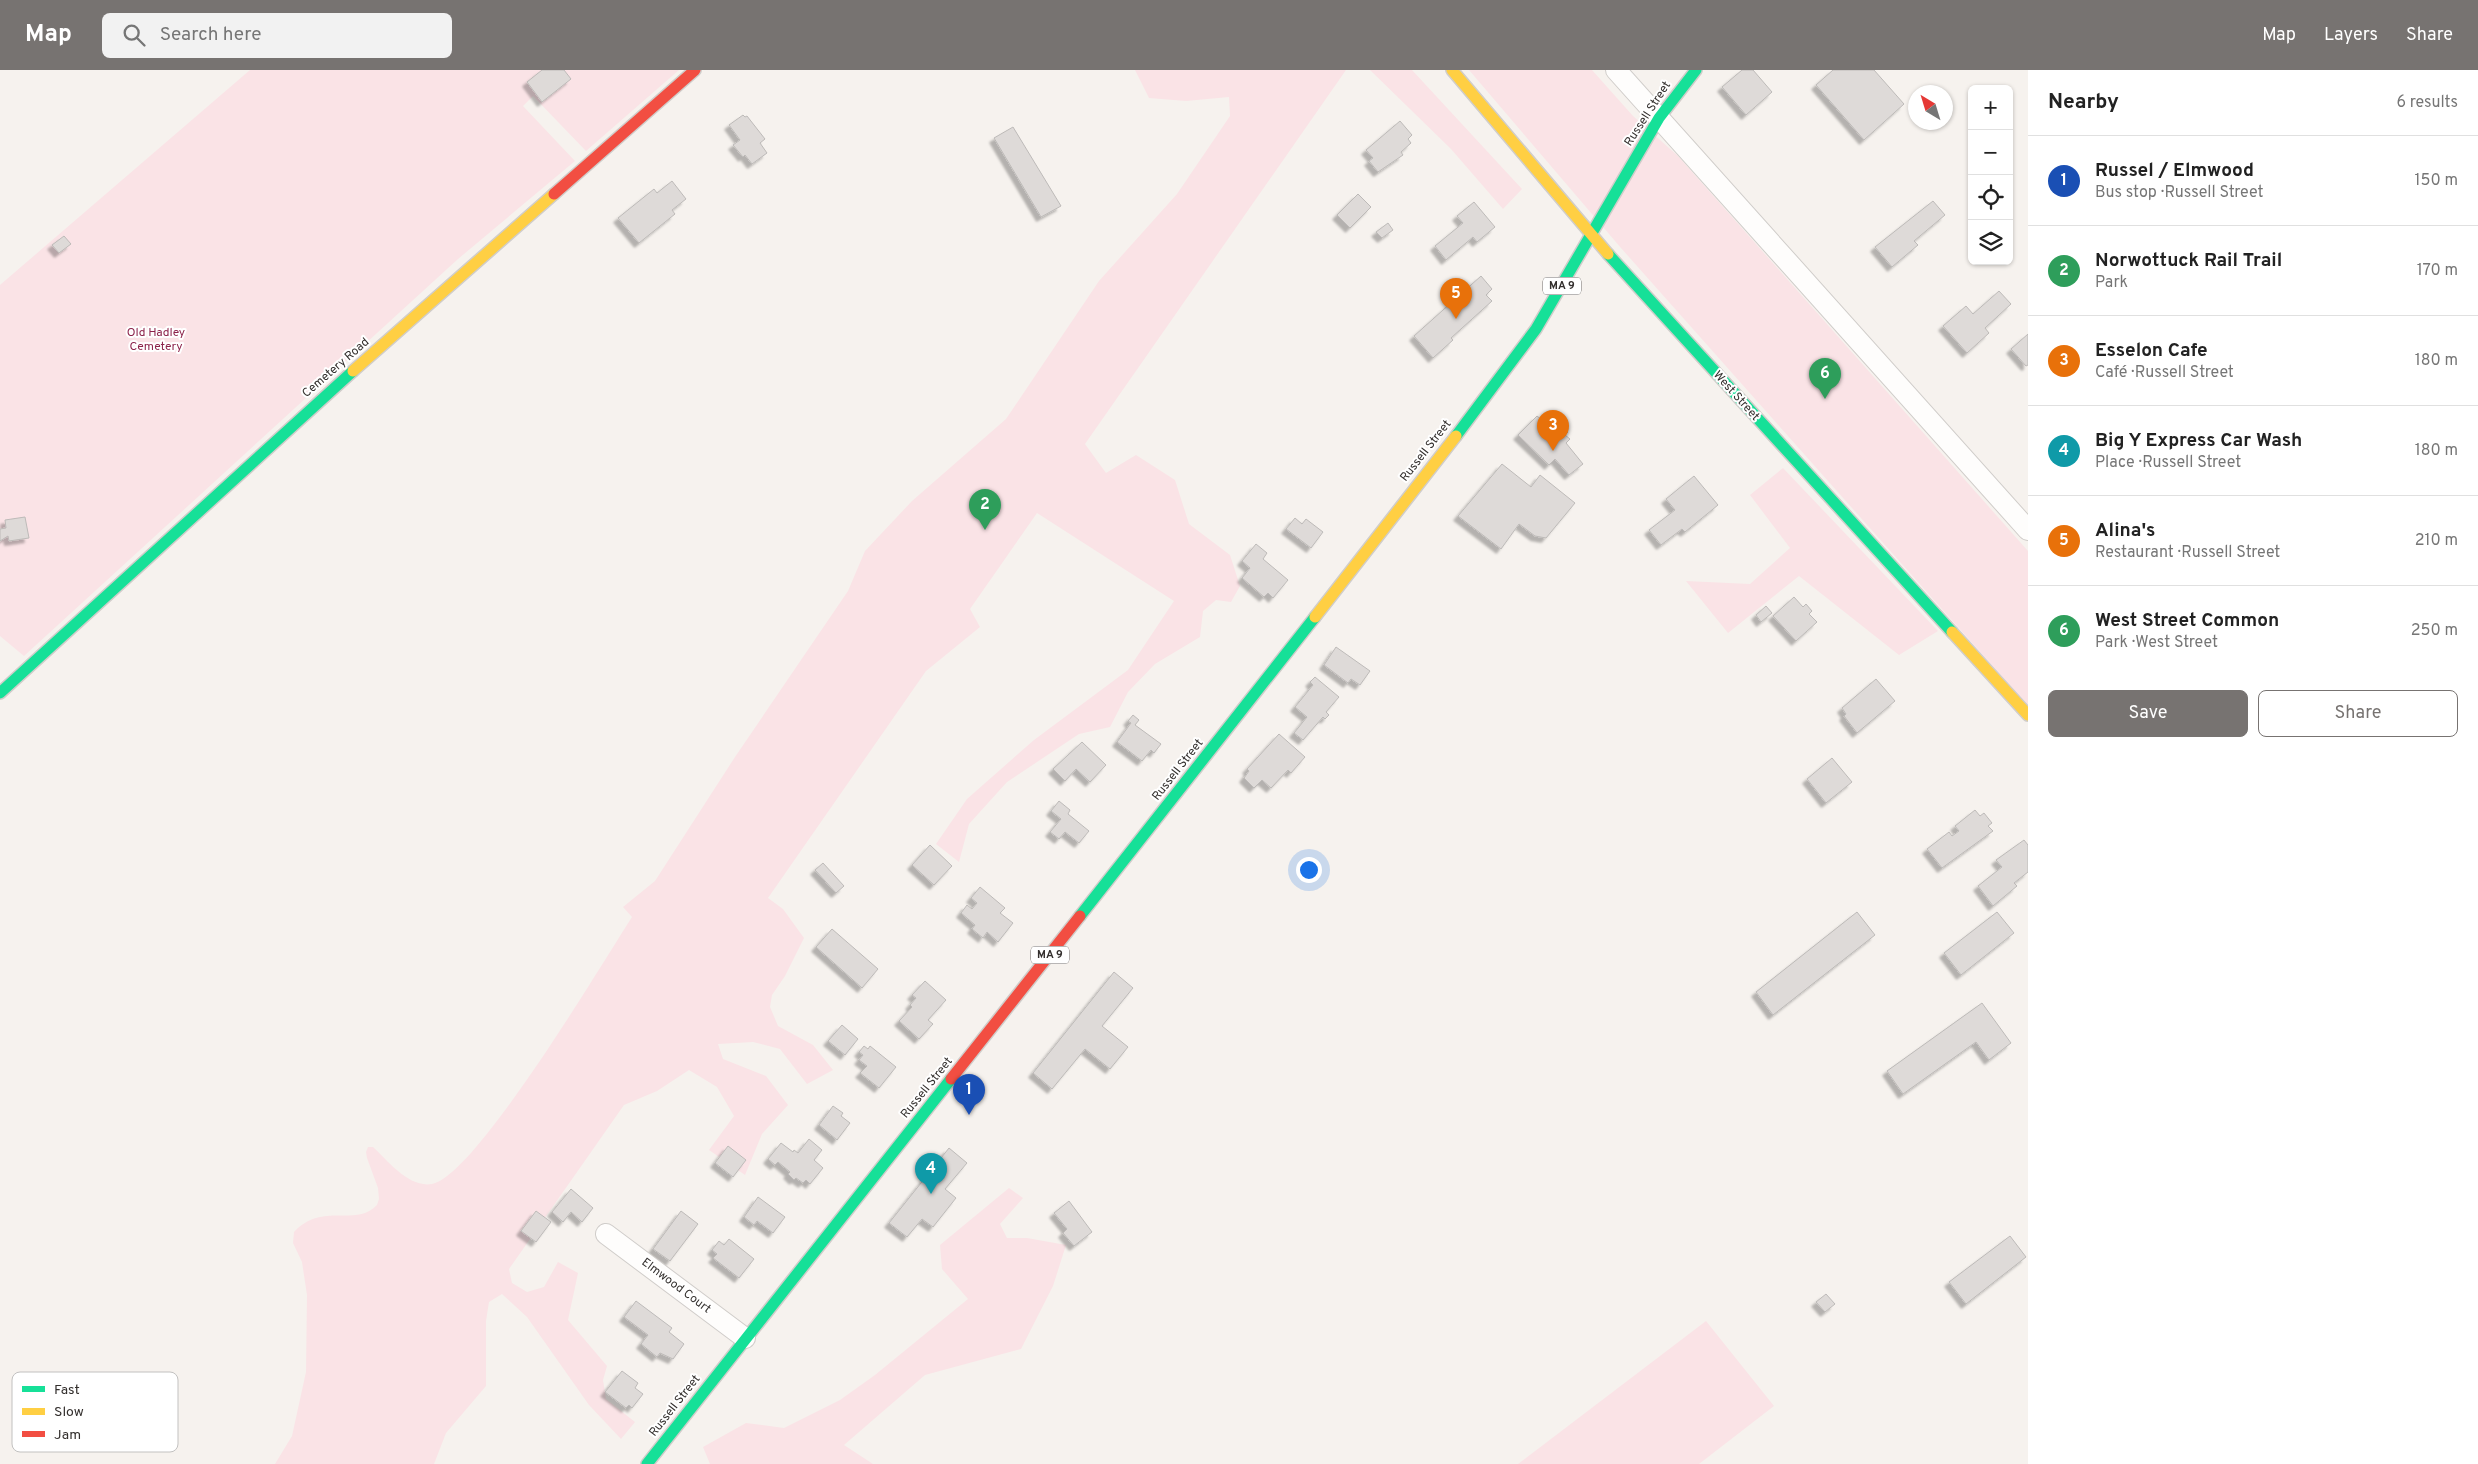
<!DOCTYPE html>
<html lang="en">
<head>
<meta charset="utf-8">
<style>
  :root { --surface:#fff; --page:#f2f2f2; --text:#222; --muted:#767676; --line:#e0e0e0; --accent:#777371 }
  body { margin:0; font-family:Overpass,sans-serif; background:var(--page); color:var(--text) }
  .controls { position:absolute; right:15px; top:15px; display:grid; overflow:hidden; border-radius:8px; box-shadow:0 1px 4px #0004 }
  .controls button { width:45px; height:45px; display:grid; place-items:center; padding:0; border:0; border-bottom:1px solid var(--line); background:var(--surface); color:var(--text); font:25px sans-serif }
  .compass { position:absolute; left:1908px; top:15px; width:45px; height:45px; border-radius:50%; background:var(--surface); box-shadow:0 1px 4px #0004; rotate:322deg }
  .you { position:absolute; left:1308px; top:799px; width:18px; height:18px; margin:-12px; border:4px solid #fff; border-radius:50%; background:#1a73e8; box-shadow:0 0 0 8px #1a73e833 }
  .badge { display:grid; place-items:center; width:32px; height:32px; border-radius:50%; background:var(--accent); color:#fff; font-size:16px; font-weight:700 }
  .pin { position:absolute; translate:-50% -41px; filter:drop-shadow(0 1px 2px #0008) }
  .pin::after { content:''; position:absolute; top:26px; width:18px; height:15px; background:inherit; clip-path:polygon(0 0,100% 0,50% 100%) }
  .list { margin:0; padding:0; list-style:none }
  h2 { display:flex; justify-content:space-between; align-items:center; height:65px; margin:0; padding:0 20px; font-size:21px }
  h2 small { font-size:16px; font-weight:400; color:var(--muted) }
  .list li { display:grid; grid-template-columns:32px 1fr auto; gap:15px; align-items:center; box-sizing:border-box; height:90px; padding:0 20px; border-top:1px solid var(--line) }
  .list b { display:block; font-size:19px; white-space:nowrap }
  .list p { margin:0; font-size:16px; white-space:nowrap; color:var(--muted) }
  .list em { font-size:16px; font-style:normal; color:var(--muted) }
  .actions { display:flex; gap:10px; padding:15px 20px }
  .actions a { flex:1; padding:11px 0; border:1px solid var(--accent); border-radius:8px; text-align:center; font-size:18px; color:var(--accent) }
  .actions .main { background:var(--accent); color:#fff }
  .icon { flex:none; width:28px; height:28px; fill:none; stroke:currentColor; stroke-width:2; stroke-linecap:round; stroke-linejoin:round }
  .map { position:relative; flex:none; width:2028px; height:1394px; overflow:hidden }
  header { display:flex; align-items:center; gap:30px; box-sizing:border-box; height:70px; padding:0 25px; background:var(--accent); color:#fff }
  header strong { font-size:24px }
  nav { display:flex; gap:28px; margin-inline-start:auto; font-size:18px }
  .search { width:350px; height:45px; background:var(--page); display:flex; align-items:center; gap:12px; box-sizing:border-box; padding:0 18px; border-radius:8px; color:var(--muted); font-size:19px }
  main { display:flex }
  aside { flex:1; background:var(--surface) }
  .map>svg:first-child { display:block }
  .green { fill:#fae3e6 }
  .building { fill:#dedad8; stroke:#bdbab8; filter:url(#shadow) }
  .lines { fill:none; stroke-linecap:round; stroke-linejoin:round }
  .street-casing { stroke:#d0cdca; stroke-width:22 }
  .fast-casing { stroke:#d0cdca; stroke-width:14 }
  .slow-casing { stroke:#d0cdca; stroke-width:14 }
  .jam-casing { stroke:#d0cdca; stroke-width:14 }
  .street { stroke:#fefdfc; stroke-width:20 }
  .fast { stroke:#16e098; stroke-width:11 }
  .slow { stroke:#ffcf43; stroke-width:11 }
  .jam { stroke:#f24e42; stroke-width:11 }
  .labels { text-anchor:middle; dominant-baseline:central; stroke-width:4; stroke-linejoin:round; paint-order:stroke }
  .shield { fill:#fff; stroke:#706d6c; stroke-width:1 }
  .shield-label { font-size:11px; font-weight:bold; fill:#332f2d }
  .street-label { font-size:12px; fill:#332f2d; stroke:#fff }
  .park-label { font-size:12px; fill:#8c234b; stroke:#fff }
  .key { fill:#fff; stroke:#c2c1c0; stroke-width:1 }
  .key-label { font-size:14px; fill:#332f2d }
</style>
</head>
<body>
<header>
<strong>Map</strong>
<div class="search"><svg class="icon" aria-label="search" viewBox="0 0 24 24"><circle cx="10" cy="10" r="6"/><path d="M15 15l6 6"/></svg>Search here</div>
<nav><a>Map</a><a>Layers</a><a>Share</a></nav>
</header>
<main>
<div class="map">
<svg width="2028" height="1394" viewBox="0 0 2028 1394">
  <defs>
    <filter id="shadow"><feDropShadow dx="-4.5" dy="4.5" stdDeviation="1" flood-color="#0004"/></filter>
  </defs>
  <rect width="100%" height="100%" fill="#f6f2ee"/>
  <path class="green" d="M250 0H679L586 81 533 26 523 36 575 91 458 189 24 586 0 566V215Z
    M1135 0H1346L1085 374 1106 403 1136 385 1175 410 1189 454 1230 485 1240 516 1231 532 1216 530 1203 541 1200 567 1155 594 1128 622 1110 657 1079 664 1007 712 969 754 959 792 936 774 967 729 1034 670 1128 600 1174 531 1037 443 970 539 980 557 926 601 768 828 783 839 804 868 785 906 772 925 770 937 778 956 813 975 833 1000 807 1014 780 979 753 972 718 974 723 989 766 1006 788 1035 762 1064 745 1105 709 1080 734 1046 717 1017 689 1000 657 1021 624 1035 509 1199 512 1213 527 1222 544 1217 558 1192 578 1203 568 1250 607 1296 603 1310 606 1329 635 1352 621 1369 589 1335 527 1247 502 1224 489 1232 486 1251V1316L446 1363 434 1394H275L292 1366 306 1302 307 1225 302 1192 293 1173 294 1162C323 1131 355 1158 377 1135L379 1129 378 1118 367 1088 366 1082 368 1077H373C388 1091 409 1118 432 1114 475 1107 603 892 632 847L623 837 655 811 735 687 848 521 865 481 912 431 1006 349 1099 211 1177 124 1230 46 1229 27 1186 31 1149 28Z
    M1370 0H1412L1522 119 1503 139 1451 79Z
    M1469 0H1592L1633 46 1678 86 2028 481V636L1621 178Z
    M1783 398 1938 561 1899 585 1799 506 1728 563 1686 511 1750 514 1790 478 1750 425Z
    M1009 1118 1023 1128 1000 1154 1007 1168H1027L1066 1175 1053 1216 1021 1279 925 1305 844 1375 873 1394H710L703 1377 746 1353 784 1358 840 1330 875 1305 968 1229 942 1199 940 1175Z
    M1706 1251 1774 1336 1699 1394H1518Z"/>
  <path class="building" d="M542 0H564L571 9 542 32 527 12Z
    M1742 0H1753L1772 22 1746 45 1722 17Z
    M1833 0H1874L1904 34 1864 70 1816 15Z
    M743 45 745 47 747 46 765 69 760 73 767 83 752 94 745 85 743 87 733 75 740 70 729 55Z
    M1400 51 1412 65 1408 69 1411 73 1401 82 1403 85 1378 102 1369 91 1373 88 1366 80Z
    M1013 57 1061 136 1041 147 994 68Z
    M672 111 686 129 672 140 675 144 639 173 618 148 654 119 657 123Z
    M1358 124 1371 137 1350 158 1337 145Z
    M1933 131 1945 145 1914 171 1918 175 1892 197 1875 177Z
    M1474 132 1495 157 1477 172 1473 167 1446 190 1435 176 1463 153 1457 146Z
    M1388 153 1393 160 1382 168 1376 162Z
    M64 166 71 174 59 183 52 175Z
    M1481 206 1492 219 1486 225 1492 231 1451 268 1453 270 1433 288 1414 266Z
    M1999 221 2011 234 1985 258 1989 263 1967 283 1943 256 1966 236 1973 244Z
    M2028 264V295L2026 296 2011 279Z
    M1549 343 1568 362 1565 365 1570 369 1566 373 1583 394 1569 405 1555 389 1549 395 1518 365 1537 346 1542 350Z
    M1502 394 1531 417 1540 405 1575 433 1546 468 1535 466 1519 454 1501 479 1458 446Z
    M1694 406 1718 435 1685 462 1682 459 1661 475 1649 460 1675 440 1666 429Z
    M25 447 29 468 9 471 8 466 0 471V459L6 458 5 450Z
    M1295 448 1302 454 1306 449 1323 462 1311 478 1286 459Z
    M1256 474 1267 483 1263 489 1288 510 1273 528 1268 523 1264 527 1242 508 1250 498 1242 491Z
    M1794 527 1803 537 1806 534 1812 541 1809 544 1817 552 1796 571 1773 546Z
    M1766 536 1772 543 1761 552 1756 545Z
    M1336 577 1370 601 1360 615 1351 609 1348 613 1324 595Z
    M1315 607 1339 627 1326 642 1329 645 1325 649 1323 647 1303 670 1294 663 1307 647 1295 637 1313 615 1310 612Z
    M1876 609 1895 631 1857 663 1844 646 1846 644 1842 638Z
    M1133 645 1139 650 1135 655 1161 674 1154 683 1151 680 1142 691 1117 672 1131 653 1128 651Z
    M1279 664 1305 687 1291 703 1288 700 1271 718 1262 710 1254 718 1244 708 1249 701 1247 699Z
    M1082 672 1106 695 1090 712 1076 699 1065 711 1053 699Z
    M1832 688 1852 712 1826 733 1807 709Z
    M1059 731 1070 740 1068 744 1089 761 1079 773 1065 762 1059 769 1050 762 1061 749 1051 741Z
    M1975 740 1980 746 1984 743 1992 753 1988 756 1993 761 1942 798 1927 779 1949 762 1952 766 1959 761 1955 756Z
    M2024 770 2028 775V802L2014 813 2017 816 1993 836 1978 816 2002 797 1996 790Z
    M930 775 952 796 934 815 912 795Z
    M823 793 844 816 836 823 815 800Z
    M980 817 1005 838 1000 843 1013 853 998 872 987 862 983 868 972 859 975 855 961 843 967 835 972 839 977 833 971 828Z
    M1857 842 1875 865 1773 945 1756 922Z
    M1997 842 2014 863 1961 905 1944 883Z
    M832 859 878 899 862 918 816 877Z
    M1114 902 1133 918 1102 956 1128 977 1110 999 1085 979 1052 1019 1033 1003Z
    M925 911 946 930 928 950 933 954 919 969 899 951 912 937 910 935 916 928 912 925Z
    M1982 933 2011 973 1989 990 1976 972 1903 1024 1887 1001Z
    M842 955 858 969 845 985 828 971Z
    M864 976 868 979 870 976 896 997 879 1018 860 1003 867 996 859 990 863 985 859 982Z
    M833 1036 843 1043 841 1046 850 1053 837 1070 819 1055Z
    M809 1069 822 1080 814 1090 823 1098 810 1114 806 1110 803 1113 796 1108 794 1110 788 1104 790 1102 778 1092 775 1095 768 1089 781 1073 793 1082 794 1080 798 1083Z
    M728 1076 746 1090 733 1107 715 1093Z
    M949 1078 967 1093 945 1119 956 1128 933 1157 922 1149 907 1167 889 1153Z
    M571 1119 593 1138 582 1152 571 1142 563 1152 552 1142Z
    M758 1127 785 1147 773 1163 757 1151 754 1155 744 1147Z
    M1069 1131 1092 1162 1074 1176 1063 1163 1067 1159 1054 1143Z
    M536 1141 551 1152 536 1172 521 1161Z
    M681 1141 698 1154 670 1191 653 1179Z
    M2010 1166 2026 1187 1966 1234 1949 1212Z
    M729 1169 754 1189 739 1208 713 1188 717 1184 712 1180 719 1171 724 1175Z
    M1826 1224 1835 1234 1825 1242 1816 1232Z
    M636 1231 672 1258 669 1262 684 1274 673 1289 660 1283 657 1287 641 1274 648 1265 624 1247Z
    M622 1301 638 1313 635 1318 643 1324 632 1338 629 1335 626 1338 605 1322Z"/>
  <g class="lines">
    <defs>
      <path id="street" d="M1616 0 2028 460
        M606 1164 745 1268"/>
      <path id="fast" d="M1608 184 1952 562
        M1456 366 1536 259 1659 48 1696 0
        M0 623 353 301
        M1080 846 1315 547
        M647 1394 951 1009"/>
      <path id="slow" d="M1452 0 1608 184
        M353 301 554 124
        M1315 547 1456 366
        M1952 562 2028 645"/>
      <path id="jam" d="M554 124 695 0
        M951 1009 1080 846"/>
    </defs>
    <use href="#street" class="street-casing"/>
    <use href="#fast" class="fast-casing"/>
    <use href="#slow" class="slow-casing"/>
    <use href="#jam" class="jam-casing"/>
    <use href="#street" class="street"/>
    <use href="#fast" class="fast"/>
    <use href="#slow" class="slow"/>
    <use href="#jam" class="jam"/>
  </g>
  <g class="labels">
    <g class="shield">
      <rect x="1543" y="207.5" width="38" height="17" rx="4"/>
      <rect x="1031" y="876.5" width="38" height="17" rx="4"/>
    </g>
    <g class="shield-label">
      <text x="1562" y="216">MA 9</text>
      <text x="1050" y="885">MA 9</text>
    </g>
    <g class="street-label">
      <text transform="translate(1648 44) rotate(-57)">Russell Street</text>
      <text transform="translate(336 298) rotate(-41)">Cemetery Road</text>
      <text transform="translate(1736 326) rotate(48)">West Street</text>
      <text transform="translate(1426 381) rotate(-52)">Russell Street</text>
      <text transform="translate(1178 700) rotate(-52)">Russell Street</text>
      <text transform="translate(927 1018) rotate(-51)">Russell Street</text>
      <text transform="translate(676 1216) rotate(37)">Elmwood Court</text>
      <text transform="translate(675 1336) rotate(-52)">Russell Street</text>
    </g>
    <g class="park-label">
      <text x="156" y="263">Old Hadley<tspan x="156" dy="14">Cemetery</tspan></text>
    </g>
  </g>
  <rect x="12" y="1302" width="166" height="80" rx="8" class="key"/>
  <rect x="22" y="1316" width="23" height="6" fill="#16e098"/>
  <rect x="22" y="1338" width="23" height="7" fill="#ffcf43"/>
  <rect x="22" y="1361" width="23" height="6" fill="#f24e42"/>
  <g class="key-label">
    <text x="54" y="1324">Fast</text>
    <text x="54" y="1346">Slow</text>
    <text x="54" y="1369">Jam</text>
  </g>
</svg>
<div class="controls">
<button>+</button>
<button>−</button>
<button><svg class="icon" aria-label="locate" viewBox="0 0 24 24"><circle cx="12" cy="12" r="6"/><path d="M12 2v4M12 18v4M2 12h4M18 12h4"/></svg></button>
<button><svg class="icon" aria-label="layers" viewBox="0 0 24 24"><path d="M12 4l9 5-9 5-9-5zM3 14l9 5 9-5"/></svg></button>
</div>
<svg class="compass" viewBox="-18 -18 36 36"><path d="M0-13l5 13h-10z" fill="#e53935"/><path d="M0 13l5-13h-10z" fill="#767676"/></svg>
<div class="you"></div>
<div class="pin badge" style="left:969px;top:1045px;background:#1a4fb4">1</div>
<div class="pin badge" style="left:985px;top:460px;background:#2e9e5b">2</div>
<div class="pin badge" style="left:1553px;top:381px;background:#e8710a">3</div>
<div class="pin badge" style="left:931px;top:1124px;background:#0f9aa8">4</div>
<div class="pin badge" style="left:1456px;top:249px;background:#e8710a">5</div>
<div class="pin badge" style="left:1825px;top:329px;background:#2e9e5b">6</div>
</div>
<aside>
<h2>Nearby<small>6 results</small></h2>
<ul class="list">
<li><span class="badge" style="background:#1a4fb4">1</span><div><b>Russel / Elmwood</b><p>Bus stop · Russell Street</p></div><em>150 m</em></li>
<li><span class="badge" style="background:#2e9e5b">2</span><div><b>Norwottuck Rail Trail</b><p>Park</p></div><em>170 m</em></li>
<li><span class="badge" style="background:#e8710a">3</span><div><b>Esselon Cafe</b><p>Café · Russell Street</p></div><em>180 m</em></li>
<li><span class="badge" style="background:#0f9aa8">4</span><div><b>Big Y Express Car Wash</b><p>Place · Russell Street</p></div><em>180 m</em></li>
<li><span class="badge" style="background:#e8710a">5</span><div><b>Alina's</b><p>Restaurant · Russell Street</p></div><em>210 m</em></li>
<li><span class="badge" style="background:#2e9e5b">6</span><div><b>West Street Common</b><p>Park · West Street</p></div><em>250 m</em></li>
</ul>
<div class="actions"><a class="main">Save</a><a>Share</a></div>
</aside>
</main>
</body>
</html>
